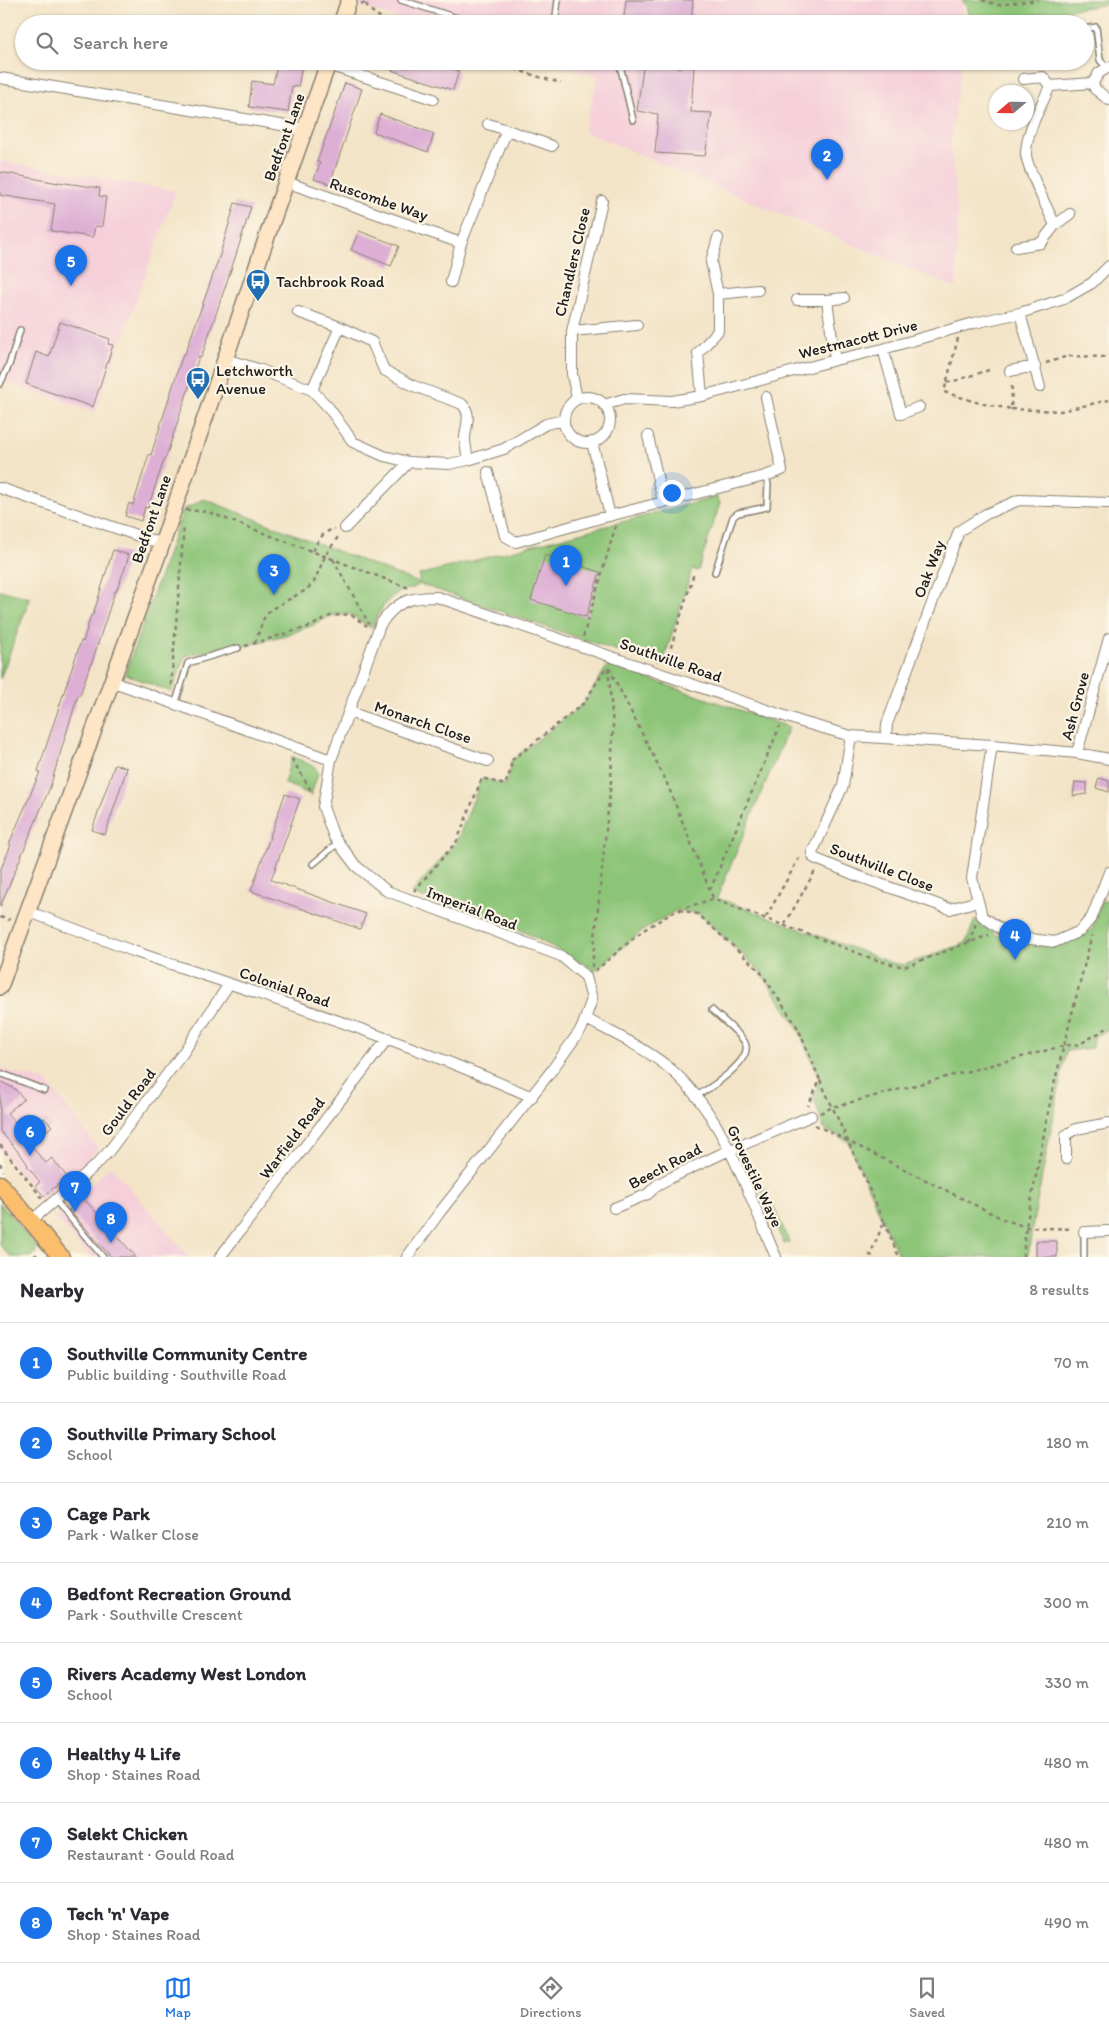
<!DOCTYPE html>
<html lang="en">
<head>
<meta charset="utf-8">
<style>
  :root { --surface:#fff; --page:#f7f7f7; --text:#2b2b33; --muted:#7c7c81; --line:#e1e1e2; --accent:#1a73e8 }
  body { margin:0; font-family:Itim,sans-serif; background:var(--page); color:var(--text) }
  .compass { position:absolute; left:989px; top:85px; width:45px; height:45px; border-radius:50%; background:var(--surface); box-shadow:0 1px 4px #0004; rotate:250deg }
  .you { position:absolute; left:671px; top:492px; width:18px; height:18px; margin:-12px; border:4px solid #fff; border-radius:50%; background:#1a73e8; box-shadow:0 0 0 8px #1a73e833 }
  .badge { display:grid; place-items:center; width:32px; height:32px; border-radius:50%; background:var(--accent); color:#fff; font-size:16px; font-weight:700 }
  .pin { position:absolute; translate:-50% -41px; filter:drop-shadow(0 1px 2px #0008) }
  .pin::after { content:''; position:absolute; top:26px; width:18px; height:15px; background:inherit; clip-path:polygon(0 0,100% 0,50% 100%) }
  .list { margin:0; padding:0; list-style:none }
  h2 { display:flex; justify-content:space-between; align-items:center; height:65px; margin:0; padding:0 20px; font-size:21px }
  h2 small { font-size:16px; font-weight:400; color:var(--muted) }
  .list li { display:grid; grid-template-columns:32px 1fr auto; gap:15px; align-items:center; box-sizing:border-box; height:80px; padding:0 20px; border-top:1px solid var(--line) }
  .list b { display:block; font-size:19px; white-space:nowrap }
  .list p { margin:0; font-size:16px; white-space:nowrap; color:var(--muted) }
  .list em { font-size:16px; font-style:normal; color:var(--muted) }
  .icon { flex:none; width:28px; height:28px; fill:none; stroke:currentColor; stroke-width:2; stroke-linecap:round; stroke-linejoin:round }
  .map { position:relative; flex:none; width:1109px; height:1257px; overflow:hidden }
  .search { position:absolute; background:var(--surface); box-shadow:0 1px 4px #0004; left:15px; right:15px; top:15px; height:55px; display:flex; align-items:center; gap:12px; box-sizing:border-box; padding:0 18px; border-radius:28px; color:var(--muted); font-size:19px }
  .sheet { height:705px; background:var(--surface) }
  nav { display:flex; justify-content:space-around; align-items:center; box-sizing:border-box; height:70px; border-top:1px solid var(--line); background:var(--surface); font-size:14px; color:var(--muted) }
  nav a { display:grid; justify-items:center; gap:2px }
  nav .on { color:var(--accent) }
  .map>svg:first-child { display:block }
  .built { fill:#f5cfda }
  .green { fill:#8dc578; stroke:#54704a }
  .building { fill:#ddafd5 }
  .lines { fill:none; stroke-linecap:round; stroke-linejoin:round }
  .lane-casing { stroke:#888072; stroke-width:8 }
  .street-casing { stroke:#888072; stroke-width:12 }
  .secondary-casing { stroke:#888072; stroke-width:18 }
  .primary-casing { stroke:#888072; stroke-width:19 }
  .path { stroke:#888072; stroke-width:2.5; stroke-dasharray:4 4; stroke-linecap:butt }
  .lane { stroke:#fff; stroke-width:5 }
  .street { stroke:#fff; stroke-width:10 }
  .secondary { stroke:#fde5c5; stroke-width:15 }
  .primary { stroke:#fabe6d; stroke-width:16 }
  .labels { text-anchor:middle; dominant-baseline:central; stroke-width:4.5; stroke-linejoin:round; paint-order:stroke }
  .street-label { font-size:16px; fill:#1c1c1c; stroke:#fcf5e5 }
  .poi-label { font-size:16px; fill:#1c1c1c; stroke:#fcf5e5; text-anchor:start }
</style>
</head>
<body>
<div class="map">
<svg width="1109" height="1257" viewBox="0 0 1109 1257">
  <rect width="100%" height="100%" fill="#fcf5e5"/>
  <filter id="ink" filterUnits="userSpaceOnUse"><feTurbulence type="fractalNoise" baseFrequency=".02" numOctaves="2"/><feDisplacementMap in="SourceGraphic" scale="10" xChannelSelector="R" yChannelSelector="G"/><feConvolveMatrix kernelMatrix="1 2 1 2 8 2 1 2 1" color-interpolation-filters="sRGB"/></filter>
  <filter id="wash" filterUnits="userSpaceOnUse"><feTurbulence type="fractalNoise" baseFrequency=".0096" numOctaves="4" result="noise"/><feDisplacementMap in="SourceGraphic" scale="20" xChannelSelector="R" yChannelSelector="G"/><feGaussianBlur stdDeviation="1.12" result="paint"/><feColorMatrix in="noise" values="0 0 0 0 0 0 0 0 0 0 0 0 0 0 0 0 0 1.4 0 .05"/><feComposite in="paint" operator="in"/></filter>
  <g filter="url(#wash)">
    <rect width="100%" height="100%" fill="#f3e4c7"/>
    <path class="built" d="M357 0H960L963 4 964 24H419L356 5Z
      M544 61H962L950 146 958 213 956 288 584 131 598 77Z
      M0 161 176 191 95 412 0 380Z
      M0 1069 46 1081 99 1149 40 1200 0 1149Z
      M111 1166 112 1167 189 1257H90L55 1217Z"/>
    <path class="green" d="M962 0H1109V4L972 24 967 7Z
      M717 497 720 503 698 571 692 569 662 666 420 584C412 590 406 589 398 593 384 600 378 615 371 628L350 614 330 616 311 626 289 634 238 648 226 646 185 656 171 692 125 674 183 510 204 499 419 583V575Z
      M0 590 30 598 0 679Z
      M608 665 789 727 717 898 892 963 904 965 966 943 975 919 998 936 1051 946 1092 930 1101 901H1109V1029L1093 1037 1092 1048 1066 1051 1032 1228 1028 1257H899L848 1141 824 1129 813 1095 820 1080 798 1028 760 971 699 914 677 910 642 931 593 972 590 967 513 926 411 894 457 841 482 778 505 785 511 769V761L584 703Z
      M292 756 315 767 318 773 311 795 284 783Z
      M766 1189 789 1242 784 1244 761 1190Z
      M0 1203 36 1246V1253L31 1257H11L0 1245Z"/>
    <g id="blocks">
      <path class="building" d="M626 0H693L691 24H623Z
        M278 61 302 66 298 87 292 86 288 112 249 107 252 81 273 84Z
        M393 61H431L459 71 453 90 391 70Z
        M644 61H677L676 67H694L691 112 712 113 705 156 655 153 658 114 637 111Z
        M345 83 362 89 330 184 314 179 320 163 317 162Z
        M380 114 434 134 428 152 374 132Z
        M0 172 58 183V182L100 188 99 196 106 197 102 227 95 226 93 237 51 231 55 204 0 195Z
        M235 203 251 207 235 258 201 358 199 357 166 457H165L148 508 145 507 141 521 125 516 129 503 133 505 149 454 151 455 183 354H185L220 255Z
        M359 231 399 246 391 266 351 250Z
        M60 322 110 339 108 344 113 345 93 407 26 384 36 352 49 357Z
        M113 550 129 555 125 568 116 592 115 591 90 668H89L80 695H78L50 787 0 907V871L11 845 9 844 40 772 38 771 55 719 81 641 83 642 91 615H93Z
        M545 555 600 572 586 617 531 600Z
        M115 764 127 768 105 835 92 830Z
        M1099 778 1109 781V792L1096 788Z
        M1075 782 1087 783V794L1073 796Z
        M285 794 300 799 271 880 366 914 360 929 251 891Z
        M0 1081 15 1089 24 1099 7 1113 26 1134 44 1118 52 1126 30 1145 46 1163 52 1158 67 1177 44 1196 35 1186 40 1182 27 1166 28 1165 22 1156 0 1131Z
        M83 1198 105 1222 136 1257H111L88 1231 69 1210Z
        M1036 1241H1057V1257H1036Z"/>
    </g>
  </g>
  <g filter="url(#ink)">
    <use href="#blocks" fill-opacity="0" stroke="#888072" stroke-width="1"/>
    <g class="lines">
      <defs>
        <path id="lane" d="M401 0 457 18 494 24
          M555 24 558 0
          M1085 29 1096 27 1100 60 1107 68
          M619 61 633 120
          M0 384 9 365 20 330
          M715 572 733 517 738 513 767 507 768 484 765 476
          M175 705 188 663 238 648
          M313 864 338 843
          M0 1073 44 1090
          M696 1096C709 1089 754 1060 745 1043 742 1035 719 1017 712 1010
          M55 1200 103 1257
          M1084 1232V1257"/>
        <path id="street" d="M328 65 433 99
          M0 78 305 129
          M1023 79 1043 77 1050 86
          M1093 83 1099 73 1109 67
          M488 124 507 130
          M286 182 461 243 451 282
          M1070 214 1055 225C1049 212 1025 164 1026 153 1027 129 1041 107 1050 86L1093 83 1095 89 1109 100
          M718 238 711 262 718 294
          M461 243 507 130 552 146
          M1016 247 1041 243 1055 225
          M797 300H827
          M298 312 340 327 372 342 384 370 414 386 462 404C473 415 465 426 465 439 465 446 467 453 468 460
          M1020 313 1040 387
          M572 331 637 325
          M883 349 901 414 919 407
          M225 359 261 370 312 390 329 408 353 442 384 456 409 462 449 464 468 460 504 449 546 424 564 420
          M835 360 827 300 844 298
          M1010 371 1035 366
          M312 390 340 327
          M702 396 698 353 718 331V294L758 290
          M564 420a23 23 0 1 1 46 0a23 23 0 1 1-46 0Z
          M577 399 572 374V331L602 201
          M604 405 624 399 672 401 702 396 835 360 883 349 974 323 1020 313 1064 299 1092 283 1109 266
          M648 436 663 502
          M592 442 610 516
          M488 472 505 536 516 542 597 519 765 476 782 470 766 397
          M0 488 162 544
          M345 528 409 462
          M111 681 331 760
          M349 712 488 761
          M851 736 843 786 812 853 814 858 855 875 950 909 978 901
          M886 738 887 724 959 531 986 514 1019 500 1109 503
          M992 745 972 878 982 916 1002 930 1023 938 1055 942 1080 931 1092 917 1109 872
          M1077 753 1109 638
          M27 911C62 924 98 938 133 951 267 997 402 1039 532 1097
          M586 1019C615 1034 643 1047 668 1067 723 1112 748 1194 776 1257
          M1066 1159V1135L1076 1129 1109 1123
          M614 1208 648 1194 657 1185 668 1179 721 1154 811 1116
          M31 1221 98 1163 109 1151 183 1053 229 984
          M1084 1232 1109 1231
          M220 1257 388 1038
          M407 1257 440 1212 552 1070 582 1028 592 999 586 977 561 956 387 891 356 866 334 837 323 807 331 760 380 625C396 601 409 597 437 597L802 722 851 736 992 745 1077 753 1109 759"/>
        <path id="secondary" d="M341 24 349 0
          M0 987 162 544 273 219 329 61"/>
        <path id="primary" d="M0 1184 61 1257"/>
      </defs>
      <use href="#lane" class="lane-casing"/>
      <use href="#street" class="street-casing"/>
      <use href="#secondary" class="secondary-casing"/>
      <use href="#primary" class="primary-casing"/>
      <path class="path" d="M982 0 998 5 1038 0
        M361 3 366 4 368 0
        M366 4C374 16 383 19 396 24
        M492 61C515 69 537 77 561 83
        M958 338 944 392 979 403 1011 409 1012 382
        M1046 363 1068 356 1104 357 1109 355
        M947 381 951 382 989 370
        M1011 409 1061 411 1109 400
        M186 510 208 512 409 588
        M313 551C318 541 322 531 335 529
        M333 559 369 624
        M583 637 616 525
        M255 643 263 620 268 612 275 607 306 590 314 582 325 556 338 537
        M245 646 311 626 330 616 350 614 367 626
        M666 663 694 573
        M609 668 666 781 713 898
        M171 685 184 526
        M292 759 313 794
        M710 890 780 726
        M414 891 457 841 482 778 505 785 511 769V761L584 703 607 666
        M679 910 698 914 760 971 798 1028 820 1080 808 1106
        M0 917 10 920
        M766 917 799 858H801
        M785 924 815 871
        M969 943 976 923
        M592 967 611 781 613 726 608 666
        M595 971 642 931 677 910 713 899 879 961 904 967 989 935
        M820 1080 848 1141 1003 1219 1026 1227 1073 1229
        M820 1113 833 1107 1063 1046 1080 1044 1109 1027
        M815 1125 848 1141 884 1222 870 1255 876 1257
        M0 1145 42 1198
        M0 1163 3 1171
        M884 1222 899 1257
        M34 1257 37 1254
        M1023 1257 1026 1227 1052 1092 1092 935"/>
      <use href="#lane" class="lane"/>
      <use href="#street" class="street"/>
      <use href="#secondary" class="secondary"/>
      <use href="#primary" class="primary"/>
    </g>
  </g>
  <defs>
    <symbol id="bus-pin" viewBox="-11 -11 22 30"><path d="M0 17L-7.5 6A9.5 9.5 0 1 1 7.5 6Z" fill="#1f6fb2" stroke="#fcf5e5"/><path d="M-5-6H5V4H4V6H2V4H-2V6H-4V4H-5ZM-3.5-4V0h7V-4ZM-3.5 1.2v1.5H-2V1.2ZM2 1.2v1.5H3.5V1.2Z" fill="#fff"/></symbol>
  </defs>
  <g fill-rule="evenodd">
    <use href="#bus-pin" x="244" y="267" width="28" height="38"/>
    <use href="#bus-pin" x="184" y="365" width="28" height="38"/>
  </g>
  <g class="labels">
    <g class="street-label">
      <text transform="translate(284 137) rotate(-70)">Bedfont Lane</text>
      <text transform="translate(379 199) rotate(19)">Ruscombe Way</text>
      <text transform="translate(572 262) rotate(-77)">Chandlers Close</text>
      <text transform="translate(858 339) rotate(-14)">Westmacott Drive</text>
      <text transform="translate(151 519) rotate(-71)">Bedfont Lane</text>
      <text transform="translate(929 569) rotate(-69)">Oak Way</text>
      <text transform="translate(671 660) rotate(19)">Southville Road</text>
      <text transform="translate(1075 706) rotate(-75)">Ash Grove</text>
      <text transform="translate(423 722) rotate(19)">Monarch Close</text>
      <text transform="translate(882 867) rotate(21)">Southville Close</text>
      <text transform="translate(472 908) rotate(21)">Imperial Road</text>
      <text transform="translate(285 987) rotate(19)">Colonial Road</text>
      <text transform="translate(128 1102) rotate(-53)">Gould Road</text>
      <text transform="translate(292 1138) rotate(-53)">Warfield Road</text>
      <text transform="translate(665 1166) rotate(-28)">Beech Road</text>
      <text transform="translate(755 1176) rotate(65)">Grovestile Waye</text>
    </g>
    <g class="poi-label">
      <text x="276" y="281">Tachbrook Road</text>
      <text x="216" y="370">Letchworth<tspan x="216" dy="18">Avenue</tspan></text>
    </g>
  </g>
</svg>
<svg class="compass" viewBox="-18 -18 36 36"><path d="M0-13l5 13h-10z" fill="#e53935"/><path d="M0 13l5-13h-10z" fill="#7c7c81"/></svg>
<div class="you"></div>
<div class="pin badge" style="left:566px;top:586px">1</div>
<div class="pin badge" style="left:827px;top:180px">2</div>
<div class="pin badge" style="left:274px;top:595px">3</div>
<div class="pin badge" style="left:1015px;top:960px">4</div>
<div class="pin badge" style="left:71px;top:286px">5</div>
<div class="pin badge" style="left:30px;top:1156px">6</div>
<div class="pin badge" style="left:75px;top:1212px">7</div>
<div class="pin badge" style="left:111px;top:1243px">8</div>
<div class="search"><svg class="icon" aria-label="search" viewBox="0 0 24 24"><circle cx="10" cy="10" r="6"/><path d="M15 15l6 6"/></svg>Search here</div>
</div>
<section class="sheet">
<h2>Nearby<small>8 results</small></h2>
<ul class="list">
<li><span class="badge">1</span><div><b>Southville Community Centre</b><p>Public building · Southville Road</p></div><em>70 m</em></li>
<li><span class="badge">2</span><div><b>Southville Primary School</b><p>School</p></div><em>180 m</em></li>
<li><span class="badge">3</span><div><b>Cage Park</b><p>Park · Walker Close</p></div><em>210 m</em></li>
<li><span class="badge">4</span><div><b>Bedfont Recreation Ground</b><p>Park · Southville Crescent</p></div><em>300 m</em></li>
<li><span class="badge">5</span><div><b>Rivers Academy West London</b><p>School</p></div><em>330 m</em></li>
<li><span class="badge">6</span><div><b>Healthy 4 Life</b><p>Shop · Staines Road</p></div><em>480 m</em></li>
<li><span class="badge">7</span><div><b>Selekt Chicken</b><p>Restaurant · Gould Road</p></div><em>480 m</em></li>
<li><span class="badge">8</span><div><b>Tech 'n' Vape</b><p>Shop · Staines Road</p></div><em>490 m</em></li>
</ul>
</section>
<nav>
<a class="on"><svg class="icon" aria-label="map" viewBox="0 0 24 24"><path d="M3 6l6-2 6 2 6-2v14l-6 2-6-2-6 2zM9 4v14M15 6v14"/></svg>Map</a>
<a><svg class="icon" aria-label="directions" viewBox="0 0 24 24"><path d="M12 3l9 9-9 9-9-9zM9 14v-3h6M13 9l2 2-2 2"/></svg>Directions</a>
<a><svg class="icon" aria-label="saved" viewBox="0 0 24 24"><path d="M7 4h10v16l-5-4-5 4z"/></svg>Saved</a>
</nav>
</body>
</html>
